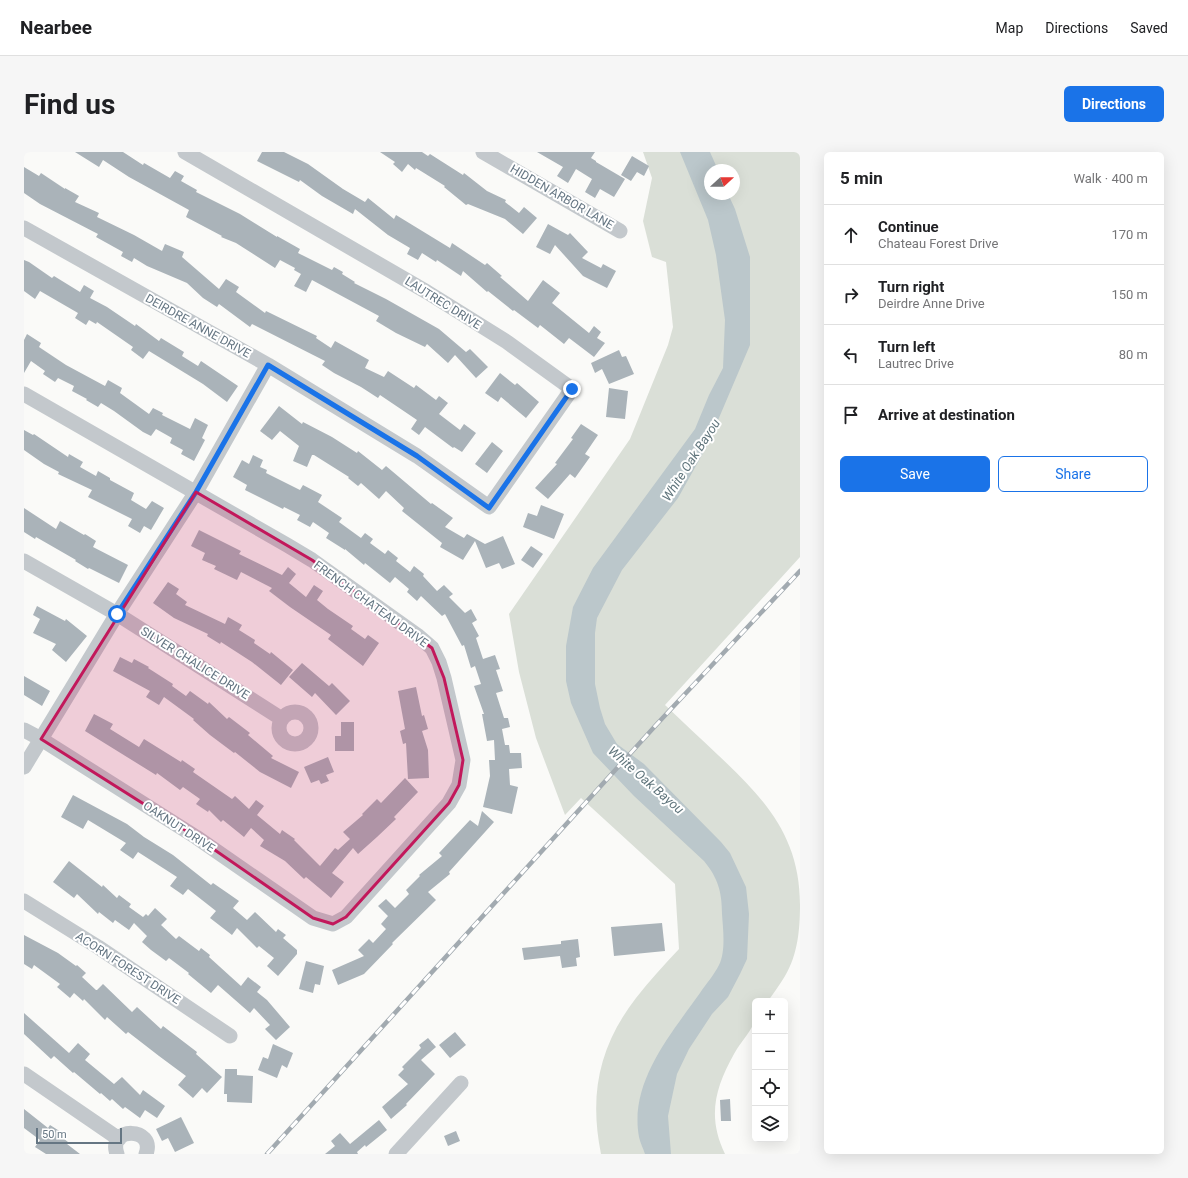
<!DOCTYPE html>
<html lang="en">
<head>
<meta charset="utf-8">
<style>
  :root { --surface:#fff; --page:#f6f6f6; --text:#202124; --muted:#757577; --line:#e0e0e0; --accent:#1a73e8 }
  body { margin:0; font-family:Roboto,sans-serif; background:var(--page); color:var(--text) }
  .controls { position:absolute; right:12px; bottom:12px; display:grid; overflow:hidden; border-radius:6px; box-shadow:0 4px 16px #0002 }
  .controls button { width:36px; height:36px; display:grid; place-items:center; padding:0; border:0; border-bottom:1px solid var(--line); background:var(--surface); color:var(--text); font:20px sans-serif }
  .compass { position:absolute; left:680px; top:12px; width:36px; height:36px; border-radius:50%; background:var(--surface); box-shadow:0 4px 16px #0002; rotate:69deg }
  .scale { position:absolute; left:12px; bottom:10px; width:86px; box-sizing:border-box; padding-left:4px; border:2px solid #657683; border-top:0; font-size:11px; line-height:14px; white-space:nowrap; color:#657683; -webkit-text-stroke:3px #fff; paint-order:stroke }
  .stop { position:absolute; width:12px; height:12px; margin:-9px; border:3px solid #1a73e8; border-radius:50%; background:#fff }
  .stop.end { background:#1a73e8; border-color:#fff; box-shadow:0 1px 4px #0008 }
  .list { margin:0; padding:0; list-style:none }
  h2 { display:flex; justify-content:space-between; align-items:center; height:52px; margin:0; padding:0 16px; font-size:17px }
  h2 small { font-size:13px; font-weight:400; color:var(--muted) }
  .list li { display:grid; grid-template-columns:26px 1fr auto; gap:12px; align-items:center; box-sizing:border-box; height:60px; padding:0 16px; border-top:1px solid var(--line) }
  .list b { display:block; font-size:15px; white-space:nowrap }
  .list p { margin:0; font-size:13px; white-space:nowrap; color:var(--muted) }
  .list em { font-size:13px; font-style:normal; color:var(--muted) }
  .actions { display:flex; gap:8px; padding:12px 16px }
  .actions a { flex:1; padding:9px 0; border:1px solid var(--accent); border-radius:6px; text-align:center; font-size:14px; color:var(--accent) }
  .actions .main { background:var(--accent); color:#fff }
  .icon { flex:none; width:22px; height:22px; fill:none; stroke:currentColor; stroke-width:2; stroke-linecap:round; stroke-linejoin:round }
  .map { position:relative; flex:none; width:776px; height:1002px; overflow:hidden; border-radius:6px }
  header { display:flex; align-items:center; gap:24px; box-sizing:border-box; height:56px; padding:0 20px; background:var(--surface); border-bottom:1px solid var(--line) }
  header strong { font-size:19px }
  nav { display:flex; gap:22px; margin-inline-start:auto; font-size:14px }
  .intro { display:flex; align-items:center; justify-content:space-between; box-sizing:border-box; height:96px; padding:0 24px }
  h1 { margin:0; font-size:28px }
  .button { padding:10px 18px; border-radius:6px; background:var(--accent); color:#fff; font-size:14px; font-weight:700 }
  main { display:flex; gap:24px; padding:0 24px }
  aside { flex:1; background:var(--surface); border-radius:6px; box-shadow:0 4px 16px #0002 }
  .map>svg:first-child { display:block }
  .green { fill:#dadfd7; fill-rule:evenodd }
  .water { fill:#bbc7cb }
  .building { fill:#aab3b9 }
  .lines { fill:none; stroke-linecap:round; stroke-linejoin:round }
  .minor { stroke:#c3c8cc; stroke-width:15 }
  .rail-casing { stroke:#a2aab0; stroke-width:4.5 }
  .rail { stroke:#fff; stroke-width:3; stroke-dasharray:9; stroke-linecap:butt }
  .route { stroke:#1a73e8; stroke-width:5 }
  .marked { fill:#c2185b; fill-opacity:0.2; stroke:#c2185b; stroke-width:3; stroke-linejoin:round }
  .labels { text-anchor:middle; dominant-baseline:central; stroke-width:4; stroke-linejoin:round; paint-order:stroke }
  .street-label { font-size:12px; fill:#657683; stroke:#fff }
  .water-label { font-size:13px; font-style:italic; fill:#60757c; stroke:#fff }
</style>
</head>
<body>
<header>
<strong>Nearbee</strong>
<nav><a>Map</a><a>Directions</a><a>Saved</a></nav>
</header>
<div class="intro"><h1>Find us</h1><a class="button">Directions</a></div>
<main>
<div class="map">
<svg width="776" height="1002" viewBox="0 0 776 1002">
  <rect width="100%" height="100%" fill="#fafaf8"/>
  <path class="green" d="M619 0H776V405L641 553C659 570 677 587 694 603 741 647 776 685 776 753 776 776 774 803 761 824 756 832 750 841 744 849H731C731 855 733 865 730 871 725 882 716 891 710 902 691 936 683 965 701 1002H577C565 942 575 894 612 846 625 829 640 813 655 797L651 732 557 646 541 663 512 586 495 520 485 462 606 287 644 193 649 175 642 110 628 105 619 69 628 26ZM686 18H710V42H686Z"/>
  <path class="water" d="M656 0H686L694 18H686V42H704L711 57 726 105V193L683 294 654 346 598 418 573 466 571 481V532L576 556 581 572 593 592 620 612 697 690 706 701 722 735 725 762 723 807 716 822 704 845 688 862 665 897 653 922 644 964 647 1002H621C619 996 616 990 615 985 605 930 647 882 676 841 682 832 690 823 695 813 702 799 699 777 698 762 698 740 694 726 680 709L610 644 569 601 547 551 542 529V494L549 455 569 416 671 277 685 243 699 216 701 168 692 103 684 68Z"/>
  <path class="building" d="M51 0H99L119 13 120 11 146 26 151 19 160 24 157 29 173 38 172 40 216 62 253 85V84L276 97 274 101 308 118 310 115 319 120 318 122 331 130 330 131 362 147 415 177 442 200 446 197 464 215 452 226 431 203 424 211 403 192 401 195 372 181 352 169 355 164 288 128 282 140 270 134 277 122 270 118 271 116 256 108 251 116 212 91 197 85 198 84 162 65 165 58 105 25 79 8 75 15Z
    M238 0H260L284 12 319 37 341 50 344 46 370 67 372 63 426 96 428 91 461 113 463 111 478 124 476 125 504 149 519 128 536 141 528 151 565 181 570 174 577 180 573 186 581 191 570 205 545 186 540 192 516 173 514 176 490 158 489 159 464 139 463 140 439 119 437 124 413 108 412 110 398 101 394 108 383 102 386 96 364 83 331 57 329 62 298 44 276 28 275 30 233 9Z
    M356 0H398L404 4 406 2 439 23 440 21 463 39 482 48 481 50 495 61 500 55 513 66 499 82 481 67 444 52 442 53 420 35 421 34 392 16 391 18 384 12 378 20 369 12 371 10Z
    M513 0H571L567 6 572 9V10L601 27 590 45 576 37 571 46 561 40 568 27 552 17 544 31 533 24 539 15Z
    M608 4 625 14 620 24 613 20 607 29 597 23Z
    M0 15 15 24 17 21 41 37V36L55 44 51 50 75 61 73 65 110 83 138 99 141 92 160 100 158 105 195 137 202 127 215 135 212 140 241 161 242 159 293 184 292 186 307 196 311 189 345 208 341 216 360 225 364 219 390 236 392 233 412 248 415 244 424 251 415 262 436 278 440 272 452 281 438 300 430 295 429 296 401 275 395 283 387 277 393 268 356 243 354 246 337 235 310 221 298 213 301 209 228 172 226 175 195 152 193 155 179 146 163 131 123 114 110 106 108 110 97 104 99 100 72 85 74 82 16 52 0 41Z
    M524 72 544 83 546 81 564 100 558 106 577 116 579 112 592 119 583 136 559 124 531 93 526 102 512 95Z
    M0 108 5 110 28 126 30 124 56 140 60 133 70 139 66 146 83 155 111 174 112 172 135 189 137 186 160 200 158 204 174 214 177 209 214 234 203 250 179 232 125 199 119 207 107 198 109 195 73 170 72 172 65 168 62 173 51 166 54 161 16 139 11 147 0 139Z
    M3 182 17 191 15 195 42 213 81 234 84 228 98 236 96 241 125 262 129 256 139 261 138 263 166 277 171 266 184 273 178 286 181 288 170 309 157 302 159 298 146 291 148 286 132 277 127 284 119 280 90 259 77 251 74 255 62 248 63 247 48 239 50 234 34 226 31 230 19 222 21 219 7 209 0 221V188Z
    M595 198 598 205 602 204 610 222 585 232 578 217 571 221 567 211Z
    M476 221 491 233 493 231 515 250 502 266 477 245 474 250 461 241Z
    M585 236 604 239 601 267 582 265Z
    M255 254 278 272 279 270 308 285 333 301 334 299 358 318 362 314 407 352 408 351 429 366 421 375 440 386 443 382 461 392 479 384 491 412 478 417 475 411 462 416 451 389 439 408 416 395 418 391 378 359 380 356 362 339 355 347 337 331 334 334 324 326 325 325 290 303H288L283 315 269 309 275 294 256 279 248 288 236 279Z
    M557 272 574 283 561 302 566 305 551 326 546 322 524 347 511 336 533 312 531 311 549 287 547 286Z
    M0 278 9 283 10 282 44 305 45 302 59 310 56 315 72 324 74 319 86 326V328L110 341 107 348 122 357 128 349 140 356 127 378 120 374 116 381 104 374 108 367 64 345 68 338 34 322 35 320 20 312 0 298Z
    M468 290 479 299 463 321 451 312Z
    M229 303 239 308 236 315 243 318 242 321 276 338 279 333 298 343 294 350 318 366 315 370 337 386 341 381 349 387 346 391 361 402 364 398 374 406 372 409 386 420 390 414 400 422 399 424 413 439 420 433 429 442 425 445 441 461 447 457 453 468 448 471 455 484 452 486 459 507 471 503 476 517 472 518 479 539 472 541 480 566H484L486 575 478 577 481 593H485L486 601H497L498 616 485 617 486 633 494 635 488 662 459 655 466 624 465 608H471L470 588 463 589 458 562H460L450 534 457 532 451 514 447 516 440 493 438 494 421 462 418 464 397 444 393 449 383 440 385 437 371 425 366 431 341 411 340 413 321 397V398L302 386 305 381 289 370 286 375 273 368 276 363 260 355 259 357 221 338 223 333 209 325 218 308 225 312Z
    M517 353 540 362 530 387 499 375 504 361 513 364Z
    M0 356 32 377 36 369 60 383 61 382 72 389 69 395 104 413 95 431 65 416 64 417 51 409 52 408 12 385 11 387 0 380Z
    M175 378 217 399 215 402 258 423 264 415 272 422 265 431 282 445 290 433 299 439 293 448 304 457 329 474 327 477 341 487 344 483 355 491 339 514 304 487 307 483 266 455 245 439 248 436 217 420 213 428 190 417 192 414 178 408 181 401 167 394Z
    M507 394 519 402 509 416 497 408Z
    M144 430 155 437 152 442 163 450 161 453 201 472 204 465 218 473 215 478 231 488 230 491 246 502 247 500 269 518 257 533 228 510 197 490 196 492 183 484 184 482 150 466 129 451Z
    M13 454 41 469 42 467 63 484 42 510 28 498 32 492 9 481 16 467 9 463Z
    M96 505 108 511 110 507 125 515 124 516 149 532 148 534 162 544 166 539 184 552 185 550 203 567 205 565 226 581 224 583 249 604 247 606 275 620 267 636 236 620 211 600 210 601 186 583 169 568 170 567 140 545 135 553 122 545 126 539 89 519Z
    M278 511 305 534 308 531 326 549 312 563 291 541 288 545 265 525Z
    M0 524 26 539 18 554 0 543Z
    M392 535 398 564 400 563 404 577 398 579 404 598 405 626 384 627 382 591 379 592 376 579 381 577 374 539Z
    M70 562 89 572 86 577 115 595 120 587 157 610 158 608 171 617 169 620 208 647 211 644 225 657 232 648 240 654 233 663 256 682 258 678 271 687 270 688 296 714 311 696 314 698 326 687 319 680 339 663 338 662 353 647 357 651 381 626 394 640 370 665 372 667 353 685 334 702 329 696 308 721 320 730 307 746 282 725 280 727 261 709 236 694 240 688 227 676 220 685 199 668 197 670 185 658 184 660 172 652 176 647 159 635 156 638 133 621 132 623 61 579Z
    M317 570H330V599H311V584H317Z
    M304 605 310 620 302 623 305 629 297 632 295 628 287 631 280 615Z
    M49 643 103 672 120 685 149 703 187 733 189 731 205 742 215 749 209 756 223 768 231 760 252 780 254 777 262 783 259 786 273 798V802L254 824 243 814 250 806 235 794 233 796 213 776 208 783 186 766 192 759 164 737 159 743 146 734 153 725 114 700 109 707 96 698 102 691 64 668 59 677 37 665Z
    M458 659 470 670 425 720 426 722 404 740 412 748 368 791 369 792 340 822 314 833 308 818 340 804 334 798 345 787 349 791 362 777 357 772 364 764 354 754 362 747 371 756 385 742 382 738 396 724 395 723 418 704 415 701 446 668 454 674Z
    M45 709 78 735 79 733 93 746 95 743 107 752 105 755 119 765 122 762 124 764 131 756 143 767 137 773 152 787 155 784 175 799 177 796 186 803 185 805 217 834 224 825 237 835 233 840 243 848 266 875 252 888 241 877 246 873 230 856 226 861 194 833 187 841 164 822 165 821 145 806 142 809 127 798 118 790 123 784 110 771 105 778 91 768 89 771 75 760 74 762 53 742 50 746 29 730Z
    M638 771 641 799 590 804 587 775Z
    M0 783 34 801 52 814 53 813 62 821 58 825 72 838H73L79 832 108 860 113 855 137 877 139 874 173 900 172 902 198 925 183 941 178 936 169 946 154 933 162 924 135 904 104 880 102 882 83 865 81 868 60 847 59 849 50 841 46 846 33 835 36 832 10 813 8 817 0 812Z
    M554 787 556 805 552 806 553 814 538 816 536 804 500 808 498 796 537 792V789Z
    M282 809 300 814 296 833 291 832 289 841 275 837Z
    M0 861 45 901 54 891 66 902 61 908 90 932 98 925 116 943 119 938 141 954 133 966 121 958 116 966 101 955 99 957 88 947 86 949 77 941 76 942 50 920 49 921 30 904 27 907 0 882Z
    M431 880 442 893 426 906 415 893Z
    M404 886 412 895 397 908 411 922 382 952 383 953 367 967 358 955 384 932 374 923 380 917 378 915 397 896 395 893Z
    M249 892 269 901 263 916 258 913 253 926 234 918 239 905 244 907Z
    M201 917H213V923L229 924 228 951 203 950V942H200Z
    M706 947 707 969H697L696 948Z
    M0 957 24 976 26 973 37 980 35 983 44 990 43 992 56 1002H22L11 995 16 988 0 976Z
    M157 965 170 991 151 1000 144 986 138 989 132 977Z
    M355 968 363 978 342 995 341 993 333 1000 334 1002H301L311 994 307 989 316 981 326 992Z
    M432 979 436 989 424 994 420 984Z"/>
  <g class="lines">
    <path class="minor" d="M459 0 596 79
      M0 76 244 213 393 304 465 355 548 237 483 190 403 140 161 0
      M0 242 263 393 288 408 393 483 408 496 415 510 420 526 439 608 435 633 425 651 322 765 309 772 289 766 172 685 17 587 0 578
      M0 409 93 462 258 567
      M255 576a16 16 0 1 1 32 0a16 16 0 1 1-32 0Z
      M0 615 93 462 172 340 244 213
      M0 749 74 795 206 884
      M0 922 95 987
      M93 1002C83 974 132 975 122 1002
      M372 1002 437 931"/>
    <defs>
      <path id="rail" d="M243 1002 633 572 776 419"/>
    </defs>
    <use href="#rail" class="rail-casing"/>
    <use href="#rail" class="rail"/>
  </g>
  <g class="lines">
    <path class="route" d="M93 462 172 340 244 213 393 304 465 356 548 237"/>
  </g>
  <path class="marked" d="M172 340 288 408 408 496 420 526 439 608 435 633 425 651 322 765 309 772 289 766 172 685 17 587Z"/>
  <g class="labels">
    <g class="street-label">
      <text transform="translate(538 45) rotate(30)">HIDDEN ARBOR LANE</text>
      <text transform="translate(419 151) rotate(32)">LAUTREC DRIVE</text>
      <text transform="translate(174 174) rotate(29)">DEIRDRE ANNE DRIVE</text>
      <text transform="translate(347 452) rotate(36)">FRENCH CHATEAU DRIVE</text>
      <text transform="translate(171 511) rotate(32)">SILVER CHALICE DRIVE</text>
      <text transform="translate(155 675) rotate(33)">OAKNUT DRIVE</text>
      <text transform="translate(104 816) rotate(33)">ACORN FOREST DRIVE</text>
    </g>
    <g class="water-label">
      <text transform="translate(667 308) rotate(-57)">White Oak Bayou</text>
      <text transform="translate(622 628) rotate(41)">White Oak Bayou</text>
    </g>
  </g>
</svg>
<div class="controls">
<button>+</button>
<button>−</button>
<button><svg class="icon" aria-label="locate" viewBox="0 0 24 24"><circle cx="12" cy="12" r="6"/><path d="M12 2v4M12 18v4M2 12h4M18 12h4"/></svg></button>
<button><svg class="icon" aria-label="layers" viewBox="0 0 24 24"><path d="M12 4l9 5-9 5-9-5zM3 14l9 5 9-5"/></svg></button>
</div>
<svg class="compass" viewBox="-18 -18 36 36"><path d="M0-13l5 13h-10z" fill="#e53935"/><path d="M0 13l5-13h-10z" fill="#757577"/></svg>
<div class="scale">50 m</div>
<div class="stop" style="left:93px;top:462px"></div>
<div class="stop end" style="left:548px;top:237px"></div>
</div>
<aside>
<h2>5 min<small>Walk · 400 m</small></h2>
<ul class="list">
<li><svg class="icon" aria-label="ahead" viewBox="0 0 24 24"><path d="M12 20V5M6 11l6-6 6 6"/></svg><div><b>Continue</b><p>Chateau Forest Drive</p></div><em>170 m</em></li>
<li><svg class="icon" aria-label="right" viewBox="0 0 24 24"><path d="M7 20v-9h11M14 6l5 5-5 5"/></svg><div><b>Turn right</b><p>Deirdre Anne Drive</p></div><em>150 m</em></li>
<li><svg class="icon" aria-label="left" viewBox="0 0 24 24"><path d="M17 20v-9H6M10 6l-5 5 5 5"/></svg><div><b>Turn left</b><p>Lautrec Drive</p></div><em>80 m</em></li>
<li><svg class="icon" aria-label="arrive" viewBox="0 0 24 24"><path d="M6 21V4h12l-3 4 3 4H6"/></svg><div><b>Arrive at destination</b></div></li>
</ul>
<div class="actions"><a class="main">Save</a><a>Share</a></div>
</aside>
</main>
</body>
</html>
